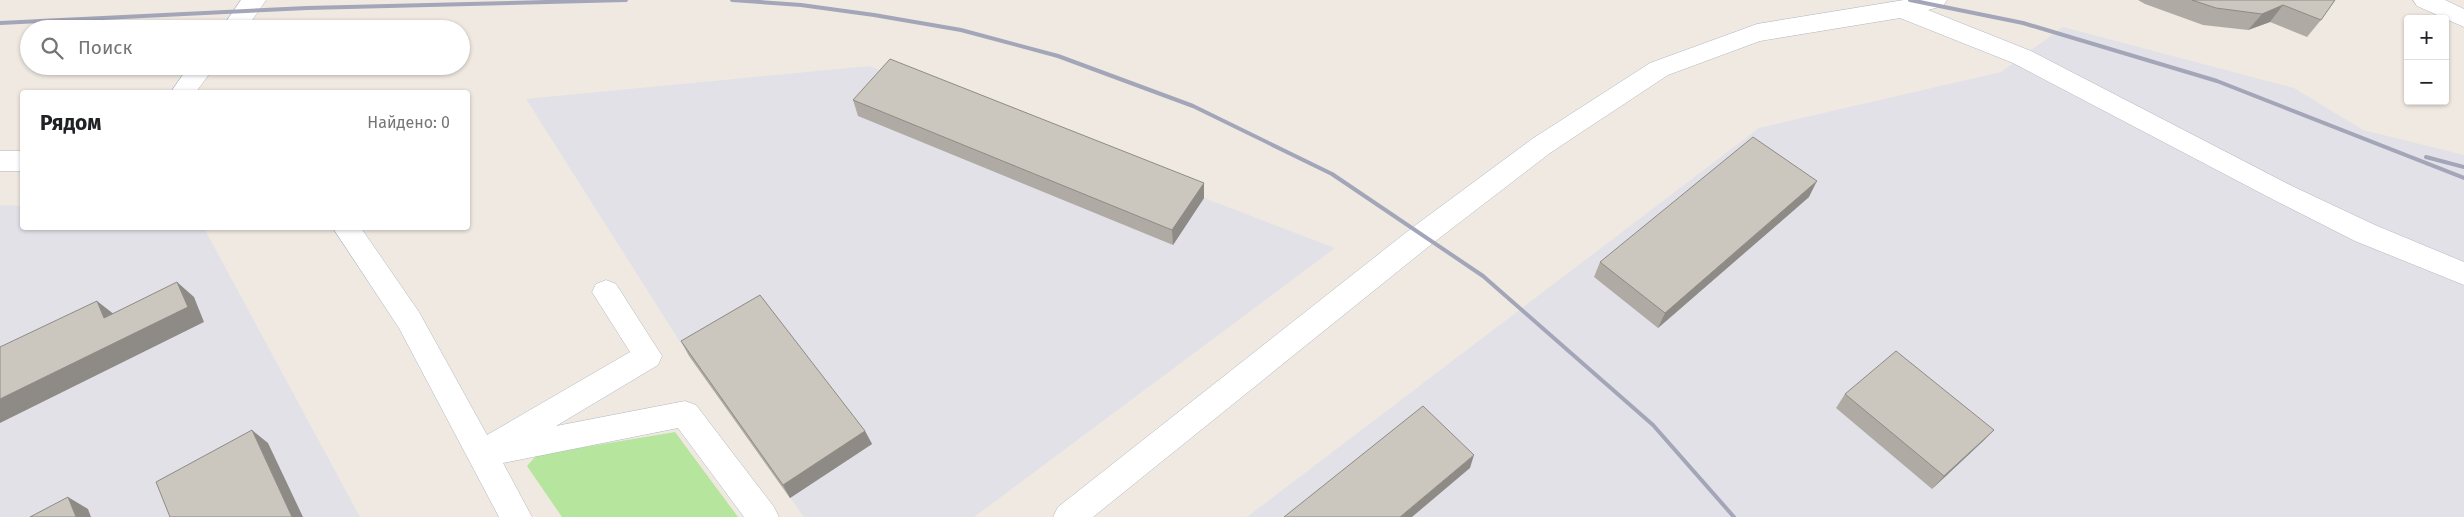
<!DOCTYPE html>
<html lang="ru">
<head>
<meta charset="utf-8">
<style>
  :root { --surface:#fff; --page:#f6f6f6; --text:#202124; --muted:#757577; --line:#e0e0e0 }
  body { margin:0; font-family:"Fira Sans",sans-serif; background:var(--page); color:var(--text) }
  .controls { position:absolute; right:15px; top:15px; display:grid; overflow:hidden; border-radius:5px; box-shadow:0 1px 4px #0004 }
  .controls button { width:45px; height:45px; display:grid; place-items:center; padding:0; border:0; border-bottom:1px solid var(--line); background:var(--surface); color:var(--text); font:25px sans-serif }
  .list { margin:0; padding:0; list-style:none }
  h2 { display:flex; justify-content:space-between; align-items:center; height:65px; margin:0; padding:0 20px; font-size:21px }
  h2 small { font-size:16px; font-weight:400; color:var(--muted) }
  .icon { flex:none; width:28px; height:28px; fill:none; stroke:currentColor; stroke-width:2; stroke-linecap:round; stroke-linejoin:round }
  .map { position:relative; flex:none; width:2464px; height:517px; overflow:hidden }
  .search { position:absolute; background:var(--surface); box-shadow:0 1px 4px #0004; left:20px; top:20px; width:450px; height:55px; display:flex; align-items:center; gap:12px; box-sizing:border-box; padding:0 18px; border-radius:28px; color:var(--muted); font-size:19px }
  .panel { position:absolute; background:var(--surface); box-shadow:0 1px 4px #0004; left:20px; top:90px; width:450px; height:140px; border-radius:5px }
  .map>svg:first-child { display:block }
  .industrial { fill:#e3e1e8 }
  .green { fill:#b6e59e }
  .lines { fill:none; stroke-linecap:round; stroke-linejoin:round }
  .minor-casing { stroke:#b4b7c1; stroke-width:1 }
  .minor { fill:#fff; fill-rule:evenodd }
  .rail { stroke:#a3a6b8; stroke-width:4 }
  .wall { fill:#afaba4 }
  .shaded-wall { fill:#8e8b86 }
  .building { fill:#cbc7bf; stroke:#8e8b86 }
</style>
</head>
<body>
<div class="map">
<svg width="2464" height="517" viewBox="0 0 2464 517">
  <rect width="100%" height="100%" fill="#efe9e1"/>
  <path class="industrial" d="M2063 27 2294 88 2363 130 2464 155V517H1247L1759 128 2001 72Z
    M869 66 1204 198 1335 248 974 517H804L689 356 526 99Z
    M0 205 22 206V228H204L360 517H0Z"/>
  <path class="green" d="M675 432 738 517H562L527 466 537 455Z"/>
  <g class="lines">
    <defs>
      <path id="minor" d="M241 0H266L246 29H221Z
        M1904 0H1947L1943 6 1928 10 2031 51 2292 186 2375 225 2464 262V285L2355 241 2274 200 2013 63 1900 18 1760 41 1668 75 1550 153 1433 243 1093 517H1053L1058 507 1413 227 1532 139 1650 63 1757 24Z
        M2413 0H2445L2464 9V27L2417 6Z
        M189 66H215L196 92H171Z
        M0 151H22V171H0Z
        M333 228H361L419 312 487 435 630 352 592 292 596 284 606 280 616 284 662 356 658 365 556 426 685 401 696 405 774 507 779 517H744L678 428 503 463 532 517H499L399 328Z"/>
    </defs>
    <use href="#minor" class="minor-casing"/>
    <use href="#minor" class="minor"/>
    <path class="rail" d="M732 0 801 5 874 15 961 30 1058 56 1193 106 1332 174 1483 276 1653 425 1734 517
      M1910 0 2023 23 2217 81 2464 178
      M0 23 307 8 626 0
      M2426 157 2464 167"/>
  </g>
  <path class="wall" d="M2138 0H2335L2321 20 2307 37 2270 22 2248 30 2203 25 2145 4Z
    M853 100 1204 183V198L1173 245 858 116Z
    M1809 197 1658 328 1594 277 1600 262Z
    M681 341 865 431 872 444 790 498 689 356Z
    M1845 394 1994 430 1981 443 1932 489 1836 408Z"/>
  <path class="shaded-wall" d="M2283 5 2270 22 2248 30 2262 14Z
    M1817 181 1809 197 1658 328 1665 313Z
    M1204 183V198L1173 245 1172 230Z
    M177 282 194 297 204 322 0 423V399Z
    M97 301 115 315 104 318Z
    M252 430 268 443 303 517H292Z
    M1994 430 1981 443 1932 489 1944 476Z
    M865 431 872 444 790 498 783 485Z
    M1474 455 1470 468 1412 517H1400Z
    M68 497 88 509 91 517H76Z"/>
  <path class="building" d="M2192 0H2335L2321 20 2283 5 2262 14 2216 8Z
    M890 59 1204 183 1172 230 853 100Z
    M1753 137 1817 181 1665 313 1600 262Z
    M177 282 188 307 0 399V347L97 301 104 318Z
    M760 295 865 431 783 485 681 341Z
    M1896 351 1994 430 1944 476 1845 394Z
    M1423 406 1474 455 1400 517H1284Z
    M252 430 292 517H170L156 482Z
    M68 497 76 517H30Z"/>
</svg>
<div class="controls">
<button>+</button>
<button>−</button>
</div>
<div class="search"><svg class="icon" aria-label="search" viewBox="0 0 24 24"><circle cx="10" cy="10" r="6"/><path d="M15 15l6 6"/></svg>Поиск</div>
<section class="panel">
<h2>Рядом<small>Найдено: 0</small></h2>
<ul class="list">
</ul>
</section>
</div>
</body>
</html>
